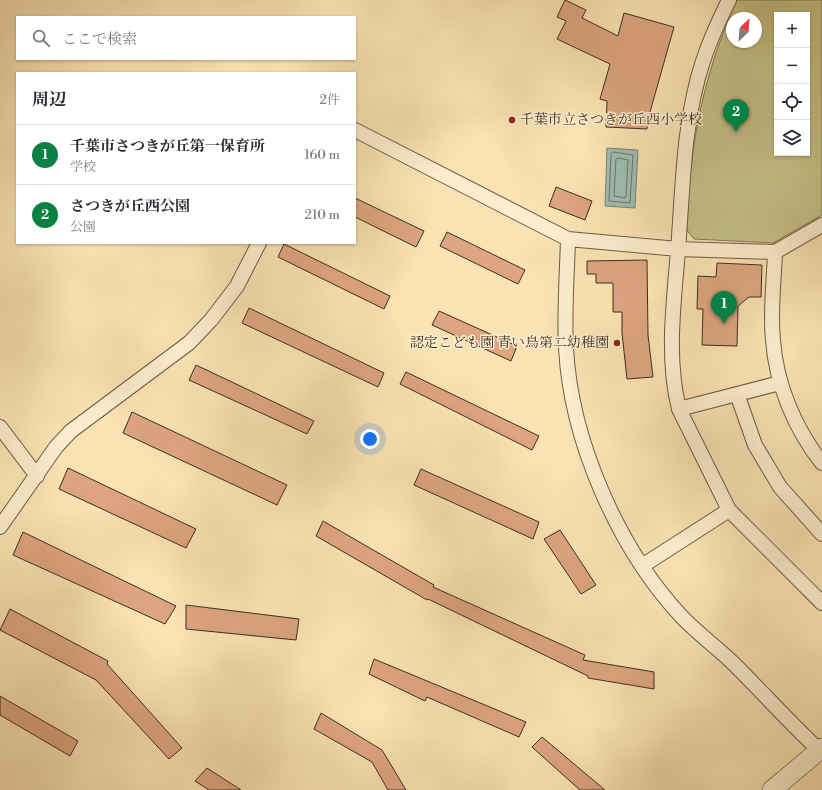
<!DOCTYPE html>
<html lang="ja">
<head>
<meta charset="utf-8">
<style>
  :root { --surface:#fff; --page:#f7f7f7; --text:#2b2b33; --muted:#7c7c81; --line:#e1e1e2; --accent:#0b8043 }
  body { margin:0; font-family:"Libre Bodoni","Noto Serif JP",serif; background:var(--page); color:var(--text) }
  .controls { position:absolute; right:12px; top:12px; display:grid; overflow:hidden; border-radius:0px; box-shadow:0 1px 3px #0004 }
  .controls button { width:36px; height:36px; display:grid; place-items:center; padding:0; border:0; border-bottom:1px solid var(--line); background:var(--surface); color:var(--text); font:20px sans-serif }
  .compass { position:absolute; left:726px; top:12px; width:36px; height:36px; border-radius:50%; background:var(--surface); box-shadow:0 1px 3px #0004; rotate:25deg }
  .you { position:absolute; left:370px; top:439px; width:14px; height:14px; margin:-10px; border:3px solid #fff; border-radius:50%; background:#1a73e8; box-shadow:0 0 0 6px #1a73e833 }
  .badge { display:grid; place-items:center; width:26px; height:26px; border-radius:50%; background:var(--accent); color:#fff; font-size:13px; font-weight:700 }
  .pin { position:absolute; translate:-50% -33px; filter:drop-shadow(0 1px 2px #0008) }
  .pin::after { content:''; position:absolute; top:21px; width:14px; height:12px; background:inherit; clip-path:polygon(0 0,100% 0,50% 100%) }
  .list { margin:0; padding:0; list-style:none }
  h2 { display:flex; justify-content:space-between; align-items:center; height:52px; margin:0; padding:0 16px; font-size:17px }
  h2 small { font-size:13px; font-weight:400; color:var(--muted) }
  .list li { display:grid; grid-template-columns:26px 1fr auto; gap:12px; align-items:center; box-sizing:border-box; height:60px; padding:0 16px; border-top:1px solid var(--line) }
  .list b { display:block; font-size:15px; white-space:nowrap }
  .list p { margin:0; font-size:13px; white-space:nowrap; color:var(--muted) }
  .list em { font-size:13px; font-style:normal; color:var(--muted) }
  .icon { flex:none; width:22px; height:22px; fill:none; stroke:currentColor; stroke-width:2; stroke-linecap:round; stroke-linejoin:round }
  .map { position:relative; flex:none; width:822px; height:790px; overflow:hidden }
  .search { position:absolute; background:var(--surface); box-shadow:0 1px 3px #0004; left:16px; top:16px; width:340px; height:44px; display:flex; align-items:center; gap:10px; box-sizing:border-box; padding:0 14px; border-radius:0px; color:var(--muted); font-size:15px }
  .panel { position:absolute; background:var(--surface); box-shadow:0 1px 3px #0004; left:16px; top:72px; width:340px; height:172px; border-radius:0px }
  .map>svg:first-child { display:block }
  .green { fill:#c5c187; stroke:#827756; fill-rule:evenodd }
  .water { fill:#9fbdb2; stroke:#79837a }
  .lines { fill:none; stroke-linecap:round; stroke-linejoin:round }
  .shore { stroke:#6f756c; stroke-width:1 }
  .building { fill:#dda581; stroke:#3f2d25 }
  .street-casing { stroke:#6e5a48; stroke-width:16 }
  .secondary-casing { stroke:#3f2d25; stroke-width:20 }
  .street { stroke:#fcedcd; stroke-width:14 }
  .secondary { stroke:#fcedcd; stroke-width:19 }
  .poi-dot { fill:#8f2418; stroke:#fcedcd; stroke-width:1.5 }
  .labels { text-anchor:middle; dominant-baseline:central; stroke-width:3; stroke-linejoin:round; paint-order:stroke }
  .poi-label { font-size:14px; fill:#3f2d25; stroke:#fcedcd; text-anchor:start }
</style>
</head>
<body>
<div class="map">
<svg width="822" height="790" viewBox="0 0 822 790">
  <rect width="100%" height="100%" fill="#fae3b2"/>
  <filter id="stains"><feTurbulence type="fractalNoise" baseFrequency=".005" numOctaves="4"/><feColorMatrix values="0 0 0 0 .2 0 0 0 0 .09 0 0 0 0 .02 0 0 0 .5 -.17"/></filter>
  <radialGradient id="worn" r=".72"><stop offset=".6" stop-color="#630" stop-opacity="0"/><stop offset="1" stop-color="#630" stop-opacity=".3"/></radialGradient>
  <path class="green" d="M737 0H822V215L773 243 694 239C692 236 688 233 687 229 684 222 689 199 689 190 694 123 709 61 737 0ZM777 15H807V153H777ZM732 18H756V42H732Z"/>
  <path class="water" d="M607 148 638 150 635 208 605 206Z"/>
  <g class="lines">
    <path class="shore" d="M613 152 633 155 630 203 609 201 611 154Z
      M618 158 628 160 626 196 625 198 614 196 616 159Z"/>
  </g>
  <path class="building" d="M565 0 586 10 582 18 618 36 624 13 674 27 648 119 647 129 606 127 607 101 600 99 610 64 557 39 566 21 557 17Z
    M556 187 592 201 585 220 549 206Z
    M355 198 424 231 416 247 355 217Z
    M447 232 525 270 518 284 440 246Z
    M284 244 390 296 384 309 278 257Z
    M647 260 648 335 653 377 627 379 622 333V312H613V283H596V274H587V261Z
    M717 263 762 265 761 297H749L738 306 737 346 702 345 703 309H697L698 276 716 277Z
    M249 308 384 373 378 387 242 323Z
    M439 311 517 346 511 361 432 325Z
    M196 365 314 421 307 434 189 380Z
    M406 372 539 436 532 450 400 384Z
    M132 412 287 485 277 505 123 433Z
    M68 468 196 529 186 548 59 489Z
    M421 469 539 522 533 539 414 485Z
    M323 521 434 585 433 587 585 655 583 660 654 672V689L588 678V676L428 599 427 600 316 536Z
    M560 530 596 585 581 594 544 539Z
    M23 532 176 606 165 624 13 555Z
    M186 605 299 619 296 640 186 629Z
    M10 609 108 661 107 664 182 748 169 759 96 680 0 630Z
    M374 659 526 722 519 737 427 697 425 701 369 674Z
    M0 696 78 741 70 756 0 715Z
    M321 713 382 750 406 790H388L372 762 314 729Z
    M542 737 605 790H580L532 747Z
    M207 768 241 790H209L195 781Z"/>
  <g class="lines">
    <defs>
      <path id="street" d="M729 0C719 20 710 40 703 61 683 122 683 187 678 250 674 302 666 357 679 409L729 510 822 603
        M355 130 568 239 678 249 775 252 822 225
        M568 239C567 275 564 312 566 348 571 441 618 548 681 616 698 634 718 648 735 665 764 694 792 725 822 753
        M775 252C774 281 770 311 773 340 776 384 795 429 822 463
        M737 394 755 445 780 487 822 534
        M679 409 780 383
        M0 427 37 476
        M0 527 56 447 71 431 189 343 211 320 237 286 259 243
        M642 566 729 510"/>
      <path id="secondary" d="M772 790 822 748"/>
    </defs>
    <use href="#street" class="street-casing"/>
    <use href="#secondary" class="secondary-casing"/>
    <use href="#street" class="street"/>
    <use href="#secondary" class="secondary"/>
  </g>
  <g class="poi-dot">
    <circle cx="512" cy="120" r="4"/>
    <circle cx="617" cy="343" r="4"/>
  </g>
  <g class="labels">
    <g class="poi-label">
      <text x="520" y="120">千葉市立さつきが丘西小学校</text>
      <text x="609" y="343" text-anchor="end">認定こども園 青い鳥第二幼稚園</text>
    </g>
  </g>
  <rect width="100%" height="100%" filter="url(#stains)"/>
  <rect width="100%" height="100%" fill="url(#worn)"/>
</svg>
<div class="controls">
<button>+</button>
<button>−</button>
<button><svg class="icon" aria-label="locate" viewBox="0 0 24 24"><circle cx="12" cy="12" r="6"/><path d="M12 2v4M12 18v4M2 12h4M18 12h4"/></svg></button>
<button><svg class="icon" aria-label="layers" viewBox="0 0 24 24"><path d="M12 4l9 5-9 5-9-5zM3 14l9 5 9-5"/></svg></button>
</div>
<svg class="compass" viewBox="-18 -18 36 36"><path d="M0-13l5 13h-10z" fill="#e53935"/><path d="M0 13l5-13h-10z" fill="#7c7c81"/></svg>
<div class="you"></div>
<div class="pin badge" style="left:724px;top:324px">1</div>
<div class="pin badge" style="left:736px;top:132px">2</div>
<div class="search"><svg class="icon" aria-label="search" viewBox="0 0 24 24"><circle cx="10" cy="10" r="6"/><path d="M15 15l6 6"/></svg>ここで検索</div>
<section class="panel">
<h2>周辺<small>2件</small></h2>
<ul class="list">
<li><span class="badge">1</span><div><b>千葉市さつきが丘第一保育所</b><p>学校</p></div><em>160 m</em></li>
<li><span class="badge">2</span><div><b>さつきが丘西公園</b><p>公園</p></div><em>210 m</em></li>
</ul>
</section>
</div>
</body>
</html>
